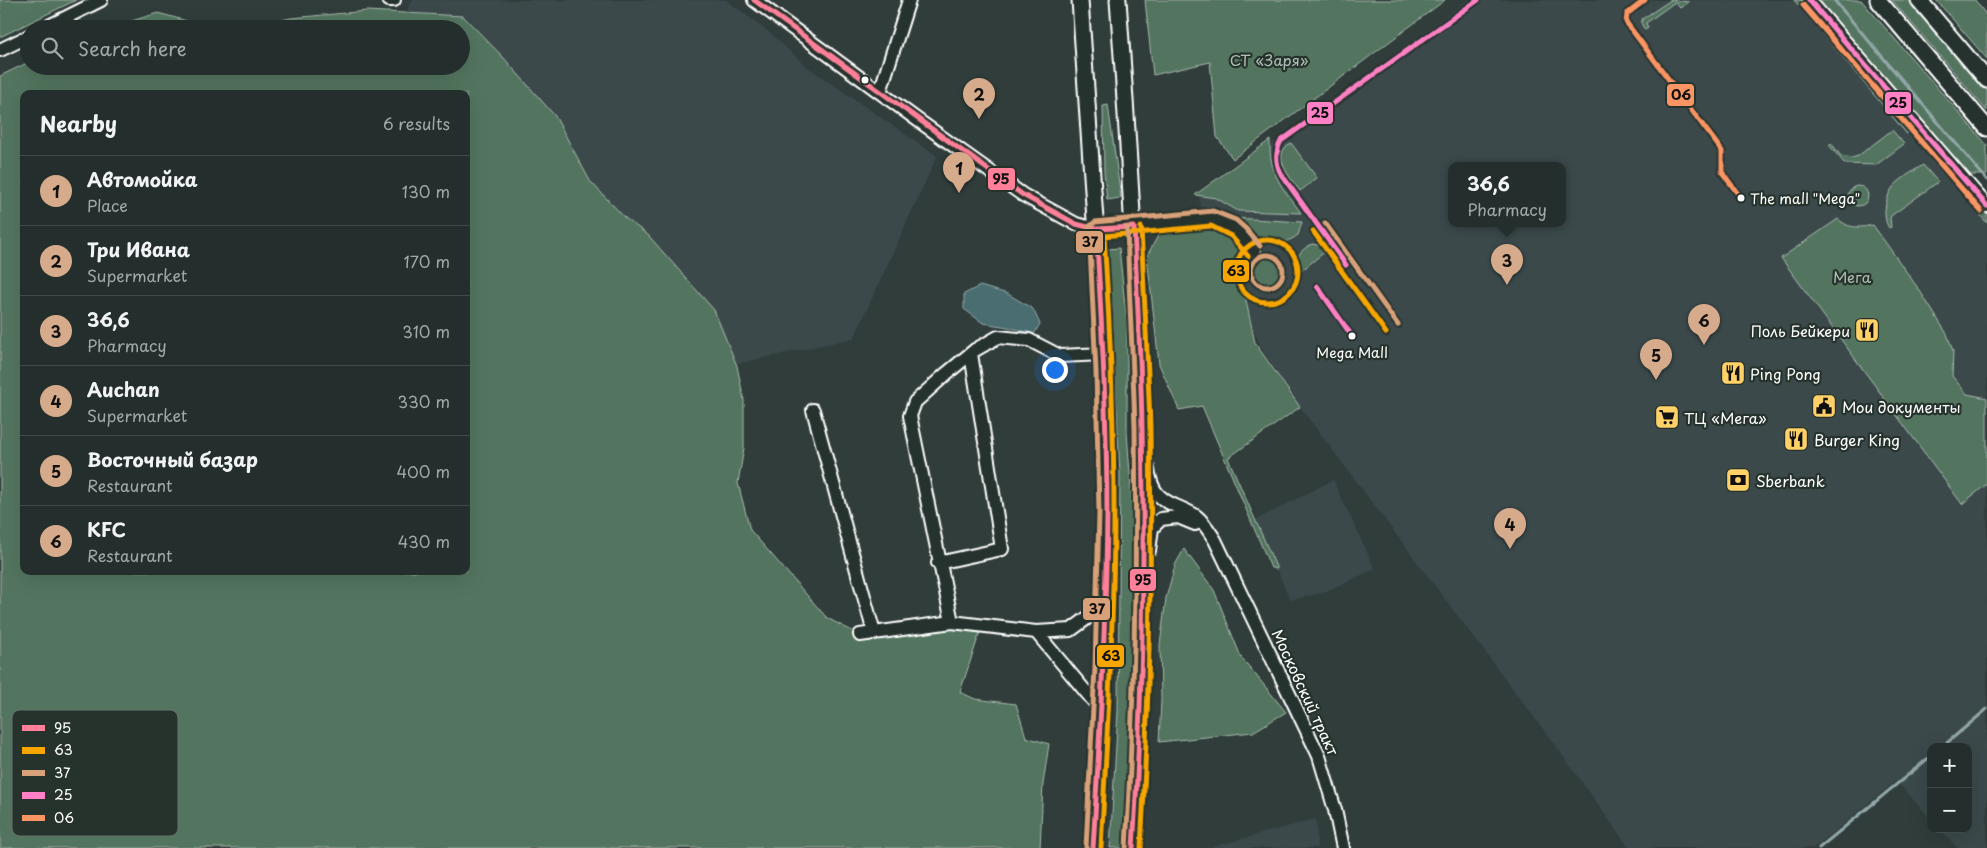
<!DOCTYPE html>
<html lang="en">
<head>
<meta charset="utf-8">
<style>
  :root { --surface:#242e2c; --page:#303a38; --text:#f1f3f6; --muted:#a3a8a9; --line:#414a48; --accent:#d6ab8b }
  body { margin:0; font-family:"Playpen Sans",sans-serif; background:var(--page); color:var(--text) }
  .controls { position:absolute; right:15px; bottom:15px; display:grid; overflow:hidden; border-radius:10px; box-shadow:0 5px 20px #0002 }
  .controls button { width:45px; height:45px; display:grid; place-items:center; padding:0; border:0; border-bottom:1px solid var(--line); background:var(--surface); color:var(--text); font:25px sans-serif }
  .you { position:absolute; left:1054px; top:369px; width:18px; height:18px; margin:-12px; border:4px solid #fff; border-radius:50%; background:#1a73e8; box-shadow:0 0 0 8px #1a73e833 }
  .badge { display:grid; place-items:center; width:32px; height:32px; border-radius:50%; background:var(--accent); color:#111; font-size:16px; font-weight:700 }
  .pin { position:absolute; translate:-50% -41px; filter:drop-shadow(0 1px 2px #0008) }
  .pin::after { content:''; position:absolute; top:26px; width:18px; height:15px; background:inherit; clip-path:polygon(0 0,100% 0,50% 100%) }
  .popup { position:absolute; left:1448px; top:162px; width:118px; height:65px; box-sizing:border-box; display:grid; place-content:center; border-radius:10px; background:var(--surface); filter:drop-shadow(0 1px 4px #0005); font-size:16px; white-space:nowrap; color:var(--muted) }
  .popup b { font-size:19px; color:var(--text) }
  .popup::after { content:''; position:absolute; left:50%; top:100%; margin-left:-10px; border:10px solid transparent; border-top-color:var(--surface) }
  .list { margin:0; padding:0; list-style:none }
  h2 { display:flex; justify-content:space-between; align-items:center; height:65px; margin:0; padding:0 20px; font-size:21px }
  h2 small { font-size:16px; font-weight:400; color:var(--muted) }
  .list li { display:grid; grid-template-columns:32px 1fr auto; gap:15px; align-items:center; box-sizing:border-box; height:70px; padding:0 20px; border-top:1px solid var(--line) }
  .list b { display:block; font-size:19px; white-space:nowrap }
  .list p { margin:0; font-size:16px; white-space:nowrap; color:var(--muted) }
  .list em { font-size:16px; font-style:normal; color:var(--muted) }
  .icon { flex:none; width:28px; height:28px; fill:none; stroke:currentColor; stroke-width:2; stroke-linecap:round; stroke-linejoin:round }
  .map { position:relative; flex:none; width:1987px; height:848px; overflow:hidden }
  .search { position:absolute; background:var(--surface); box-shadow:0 5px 20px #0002; left:20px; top:20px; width:450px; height:55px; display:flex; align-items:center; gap:12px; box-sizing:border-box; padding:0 18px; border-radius:28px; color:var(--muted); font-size:19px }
  .panel { position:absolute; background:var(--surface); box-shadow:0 5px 20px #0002; left:20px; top:90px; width:450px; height:485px; border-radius:10px }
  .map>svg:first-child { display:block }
  .built { fill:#3b494c; fill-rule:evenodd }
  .green { fill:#53745f; stroke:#a9baaf; fill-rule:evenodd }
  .water { fill:#4a6d70; stroke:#92a7a9 }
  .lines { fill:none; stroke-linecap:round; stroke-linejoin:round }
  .stream { stroke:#92a7a9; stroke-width:3 }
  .minor-casing { stroke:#fff; stroke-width:16 }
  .major-casing { stroke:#fff; stroke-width:19 }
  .minor { stroke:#26332d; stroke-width:12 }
  .major { stroke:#26332d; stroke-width:15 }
  .bus-1-casing { stroke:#26332d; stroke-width:9 }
  .bus-2-casing { stroke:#26332d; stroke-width:9 }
  .bus-3-casing { stroke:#26332d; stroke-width:9 }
  .bus-4-casing { stroke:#26332d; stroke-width:9 }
  .bus-5-casing { stroke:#26332d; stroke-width:9 }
  .bus-1 { stroke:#ff8098; stroke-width:5 }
  .bus-2 { stroke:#f7a600; stroke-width:5 }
  .bus-3 { stroke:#d9a179; stroke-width:5 }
  .bus-4 { stroke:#ff80c5; stroke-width:5 }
  .bus-5 { stroke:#fb9564; stroke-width:5 }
  .bus-dot { fill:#fff; stroke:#26332d; stroke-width:2 }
  .labels { text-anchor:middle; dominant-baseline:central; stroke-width:4.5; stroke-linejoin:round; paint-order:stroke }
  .bus-label { font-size:14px; fill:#fff; stroke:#26332d; text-anchor:start }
  .park-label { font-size:15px; fill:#b2c0b7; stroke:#26332d }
  .poi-label { font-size:15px; fill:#fff; stroke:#26332d; text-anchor:start }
  .street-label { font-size:15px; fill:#fff; stroke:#26332d }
  .key { fill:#26332d; stroke:#67706c; stroke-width:1 }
  .key-label { font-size:14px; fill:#fff }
  .line-badge { stroke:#26332d; stroke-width:2 }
  .pale-badge-label { font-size:14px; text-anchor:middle; font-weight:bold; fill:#111 }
</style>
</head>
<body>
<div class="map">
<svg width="1987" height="848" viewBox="0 0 1987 848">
  <rect width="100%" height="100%" fill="#303d3b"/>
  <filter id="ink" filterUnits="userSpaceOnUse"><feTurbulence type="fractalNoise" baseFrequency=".02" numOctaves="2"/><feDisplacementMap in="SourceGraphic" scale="10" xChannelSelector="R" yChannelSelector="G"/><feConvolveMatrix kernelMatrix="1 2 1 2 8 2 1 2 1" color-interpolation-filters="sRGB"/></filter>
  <g filter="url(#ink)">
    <path class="built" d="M413 0H726L770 33 806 66 937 156 854 338 714 369 461 66V29L401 18Z
      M1468 0H1803L1987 215V848H1957L1940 829H1968V747H1931V819L1896 781 1814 848H1629L1564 757 1300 407 1264 353 1205 224 1199 197ZM1452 166H1562V224H1452Z
      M1333 480 1375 569 1322 593 1290 600 1256 520Z
      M1316 819 1317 848H1208Z"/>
    <path class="green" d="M0 0H76L0 37Z
      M1145 0H1445L1233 159 1217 137 1210 62 1153 75Z
      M1671 0 1689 2 1680 8 1675 2 1646 23 1648 28 1645 30 1641 23 1642 19Z
      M1794 0H1803L1909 124 1907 134Z
      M1818 0H1861L1987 145V175H1970Z
      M1892 0H1910L1987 89V111Z
      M1936 0H1975L1987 16V59Z
      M367 11 463 16 503 57 555 116 590 181 625 218 648 235 714 310 737 366 744 400V448L738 483 750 530 827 618 860 635 982 626 960 692 975 699 1016 704 1026 737 1049 744 1043 784 1040 848H0V76L29 62V66H461V29H240L291 18ZM24 94H466V571H24Z
      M158 13 216 29H105Z
      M1108 105 1121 198 1107 200 1104 172 1103 106Z
      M1892 130 1904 144 1876 165 1845 164 1829 145 1831 143 1841 156 1852 158 1858 156Z
      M1270 140C1269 176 1282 186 1301 213L1238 211 1216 198 1195 195Z
      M1291 143 1317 178 1300 191C1290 178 1270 154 1291 143Z
      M1931 159 1944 162 1987 213V223Z
      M1923 165 1938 182 1892 215 1890 218 1891 227 1889 228C1882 218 1885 200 1891 190 1895 182 1915 170 1923 165Z
      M1848 196a10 10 0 1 1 20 0a10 10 0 1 1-20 0Z
      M1234 218 1302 222 1298 235C1272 254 1253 237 1234 218Z
      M1838 219C1849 229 1859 228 1873 225L1920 291 1947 334 1953 351 1952 376 1967 394 1987 398V484L1962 504 1781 258Z
      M1207 228C1229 237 1231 235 1241 258L1238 264V280L1245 296 1255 343 1300 407 1228 458 1277 569 1271 568 1202 406 1179 410 1159 364 1147 256 1161 230Z
      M1312 244 1322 246 1327 250 1295 276C1295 261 1297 251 1312 244Z
      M1119 248 1127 324V432L1131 488 1135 648V711L1126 848H1110L1118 711 1120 475 1112 306 1108 249Z
      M1251 273a15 15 0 1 1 30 0a15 15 0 1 1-30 0Z
      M1184 549 1214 590 1241 657 1286 712 1253 732 1159 742 1161 700 1160 645 1166 598 1175 565Z"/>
    <path class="water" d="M980 286 1008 294 1033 309 1040 324 1034 334 1008 327 983 323 964 309V294Z"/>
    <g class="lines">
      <path class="stream" d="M1834 0 1987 180
        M1942 747 1987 709
        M1819 848 1931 756"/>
      <defs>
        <path id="minor" d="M389 0H394
          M754 0 919 121 1023 195 1076 224 1096 229 1212 218C1234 224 1240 233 1254 251
          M1809 0 1987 206
          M43 29 101 0
          M0 50 29 36
          M880 92 909 0
          M813 410 874 633
          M1146 459C1148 469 1149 480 1154 489 1162 504 1183 507 1196 516 1204 522 1209 531 1215 540L1319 756 1335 810 1343 848
          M1149 551 1152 528 1161 519 1178 517 1195 524
          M938 563 1002 549 971 354
          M952 622 910 416 915 402 946 374 975 350 998 337 1029 340 1060 356 1103 354
          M1036 632 1101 710
          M860 635 952 622 1036 632 1071 630 1105 605"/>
        <path id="major" d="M1080 0 1101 308 1105 428V605L1093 848
          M1118 0C1136 244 1149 489 1140 733 1139 771 1135 810 1133 848
          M1878 0 1987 128
          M1919 0 1987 80"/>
      </defs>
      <use href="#minor" class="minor-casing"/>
      <use href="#major" class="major-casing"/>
      <use href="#minor" class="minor"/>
      <use href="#major" class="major"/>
      <defs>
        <path id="bus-1" d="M754 0 1023 195 1076 224 1096 229 1134 227C1137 294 1141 361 1142 428 1145 568 1142 708 1133 848
          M1093 848C1100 736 1106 624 1107 512 1107 418 1102 323 1096 229"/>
        <path id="bus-2" d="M1313 231 1386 333
          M1236 271a31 31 0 1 1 62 0a31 31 0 1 1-62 0Z
          M1101 848C1107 736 1114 624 1114 512 1114 420 1110 328 1104 236L1211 226 1231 236 1248 256
          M1141 848C1149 708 1152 568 1150 427 1148 361 1144 294 1141 227"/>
        <path id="bus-3" d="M1325 223 1398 325
          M1251 271a16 16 0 1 1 32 0a16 16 0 1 1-32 0Z
          M1086 848 1095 667 1099 512 1096 371 1089 227 1095 222 1213 211 1236 220 1246 229 1260 246
          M1126 848C1134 708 1137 568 1135 428 1133 361 1129 294 1127 227"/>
        <path id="bus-4" d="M1809 0 1987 206
          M1346 265 1281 174C1275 162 1275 152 1281 141L1478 0
          M1317 286 1352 336"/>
        <path id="bus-5" d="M1645 0 1627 14 1626 22 1722 151V172L1741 198
          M1803 5 1981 211"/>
      </defs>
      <use href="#bus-1" class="bus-1-casing"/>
      <use href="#bus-2" class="bus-2-casing"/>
      <use href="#bus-3" class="bus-3-casing"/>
      <use href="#bus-4" class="bus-4-casing"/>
      <use href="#bus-5" class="bus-5-casing"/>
      <use href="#bus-1" class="bus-1"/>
      <use href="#bus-2" class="bus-2"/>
      <use href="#bus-3" class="bus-3"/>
      <use href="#bus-4" class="bus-4"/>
      <use href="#bus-5" class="bus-5"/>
    </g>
  </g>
  <defs>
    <symbol id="restaurant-square" viewBox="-11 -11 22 22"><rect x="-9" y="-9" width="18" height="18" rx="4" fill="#ffd166" stroke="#26332d"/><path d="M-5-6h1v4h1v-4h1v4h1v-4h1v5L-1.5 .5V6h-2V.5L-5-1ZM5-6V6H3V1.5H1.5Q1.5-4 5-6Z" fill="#111"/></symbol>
    <symbol id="civic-square" viewBox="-11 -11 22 22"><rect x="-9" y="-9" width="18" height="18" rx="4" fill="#ffd166" stroke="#26332d"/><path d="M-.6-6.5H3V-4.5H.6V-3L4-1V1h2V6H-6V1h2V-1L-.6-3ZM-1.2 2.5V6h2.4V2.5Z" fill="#111"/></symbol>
    <symbol id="supermarket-square" viewBox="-11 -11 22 22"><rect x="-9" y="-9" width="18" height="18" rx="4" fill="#ffd166" stroke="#26332d"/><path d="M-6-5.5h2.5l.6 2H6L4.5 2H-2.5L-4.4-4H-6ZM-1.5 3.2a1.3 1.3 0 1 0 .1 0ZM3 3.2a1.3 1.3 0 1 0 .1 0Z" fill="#111"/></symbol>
    <symbol id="bank-square" viewBox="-11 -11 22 22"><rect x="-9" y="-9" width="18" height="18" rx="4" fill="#ffd166" stroke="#26332d"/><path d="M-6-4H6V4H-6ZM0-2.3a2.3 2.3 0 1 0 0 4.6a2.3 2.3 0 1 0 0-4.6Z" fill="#111"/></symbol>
  </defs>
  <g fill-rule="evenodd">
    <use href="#restaurant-square" x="1853" y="316" width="28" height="28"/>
    <use href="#restaurant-square" x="1719" y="359" width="28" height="28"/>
    <use href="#civic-square" x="1810" y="392" width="28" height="28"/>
    <use href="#supermarket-square" x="1653" y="403" width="28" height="28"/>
    <use href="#restaurant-square" x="1782" y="425" width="28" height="28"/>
    <use href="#bank-square" x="1724" y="466" width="28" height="28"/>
  </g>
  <g class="bus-dot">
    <circle cx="865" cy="80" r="4.5"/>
    <circle cx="1741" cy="198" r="4.5"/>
    <circle cx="1352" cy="336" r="4.5"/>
  </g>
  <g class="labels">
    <g class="bus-label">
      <text x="1750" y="198">The mall "Mega"</text>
      <text x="1352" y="352" text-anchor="middle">Mega Mall</text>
    </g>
    <g class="park-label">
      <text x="1269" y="59">СТ «Заря»</text>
      <text x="1852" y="276">Мега</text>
    </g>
    <g class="poi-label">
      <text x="1850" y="330" text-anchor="end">Поль Бейкери</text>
      <text x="1750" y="373">Ping Pong</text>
      <text x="1842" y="406">Мои документы</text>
      <text x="1684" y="417">ТЦ «Мега»</text>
      <text x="1814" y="439">Burger King</text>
      <text x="1756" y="480">Sberbank</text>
    </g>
    <g class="street-label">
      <text transform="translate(1306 692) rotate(65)">Московский тракт</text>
    </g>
  </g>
  <rect x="12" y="710" width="166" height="126" rx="8" class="key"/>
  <rect x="22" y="725" width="23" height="6" fill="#ff8098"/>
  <rect x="22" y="747" width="23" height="7" fill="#f7a600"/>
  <rect x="22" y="770" width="23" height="6" fill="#d9a179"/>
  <rect x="22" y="792" width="23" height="7" fill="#ff80c5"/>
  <rect x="22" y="815" width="23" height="6" fill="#fb9564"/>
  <g class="key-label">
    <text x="54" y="733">95</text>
    <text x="54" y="755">63</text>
    <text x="54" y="778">37</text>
    <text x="54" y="800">25</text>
    <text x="54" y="823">06</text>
  </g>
  <g class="line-badge">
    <rect x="1666" y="83" width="29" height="24" rx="5" fill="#fb9564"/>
    <rect x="1884" y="91" width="28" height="24" rx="5" fill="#ff80c5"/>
    <rect x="1306" y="101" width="28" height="24" rx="5" fill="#ff80c5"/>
    <rect x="987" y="167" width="29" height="24" rx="5" fill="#ff8098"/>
    <rect x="1075" y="230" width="29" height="24" rx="5" fill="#d9a179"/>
    <rect x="1222" y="259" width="28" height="24" rx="5" fill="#f7a600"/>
    <rect x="1129" y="568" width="28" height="24" rx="5" fill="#ff8098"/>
    <rect x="1082" y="597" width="29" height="24" rx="5" fill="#d9a179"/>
    <rect x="1096" y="644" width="29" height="24" rx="5" fill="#f7a600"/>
  </g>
  <g class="pale-badge-label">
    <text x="1681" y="100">06</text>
    <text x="1898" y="108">25</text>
    <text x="1320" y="118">25</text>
    <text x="1001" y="184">95</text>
    <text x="1090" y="247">37</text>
    <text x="1236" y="276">63</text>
    <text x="1143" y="585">95</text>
    <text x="1097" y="614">37</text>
    <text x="1111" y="661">63</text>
  </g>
</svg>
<div class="controls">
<button>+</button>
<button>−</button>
</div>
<div class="you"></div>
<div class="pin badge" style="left:959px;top:193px">1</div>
<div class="pin badge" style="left:979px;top:119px">2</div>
<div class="pin badge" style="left:1507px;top:285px">3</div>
<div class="popup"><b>36,6</b>Pharmacy</div>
<div class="pin badge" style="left:1510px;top:549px">4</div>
<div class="pin badge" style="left:1656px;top:380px">5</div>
<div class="pin badge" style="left:1704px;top:345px">6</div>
<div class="search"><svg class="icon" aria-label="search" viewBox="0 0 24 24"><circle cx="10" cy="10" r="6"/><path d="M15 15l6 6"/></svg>Search here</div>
<section class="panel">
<h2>Nearby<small>6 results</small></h2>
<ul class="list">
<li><span class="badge">1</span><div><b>Автомойка</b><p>Place</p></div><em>130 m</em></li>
<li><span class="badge">2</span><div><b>Три Ивана</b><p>Supermarket</p></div><em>170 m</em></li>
<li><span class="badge">3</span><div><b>36,6</b><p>Pharmacy</p></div><em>310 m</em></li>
<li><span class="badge">4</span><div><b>Auchan</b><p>Supermarket</p></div><em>330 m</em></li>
<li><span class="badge">5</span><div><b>Восточный базар</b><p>Restaurant</p></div><em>400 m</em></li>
<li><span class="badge">6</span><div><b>KFC</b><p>Restaurant</p></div><em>430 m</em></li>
</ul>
</section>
</div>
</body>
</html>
